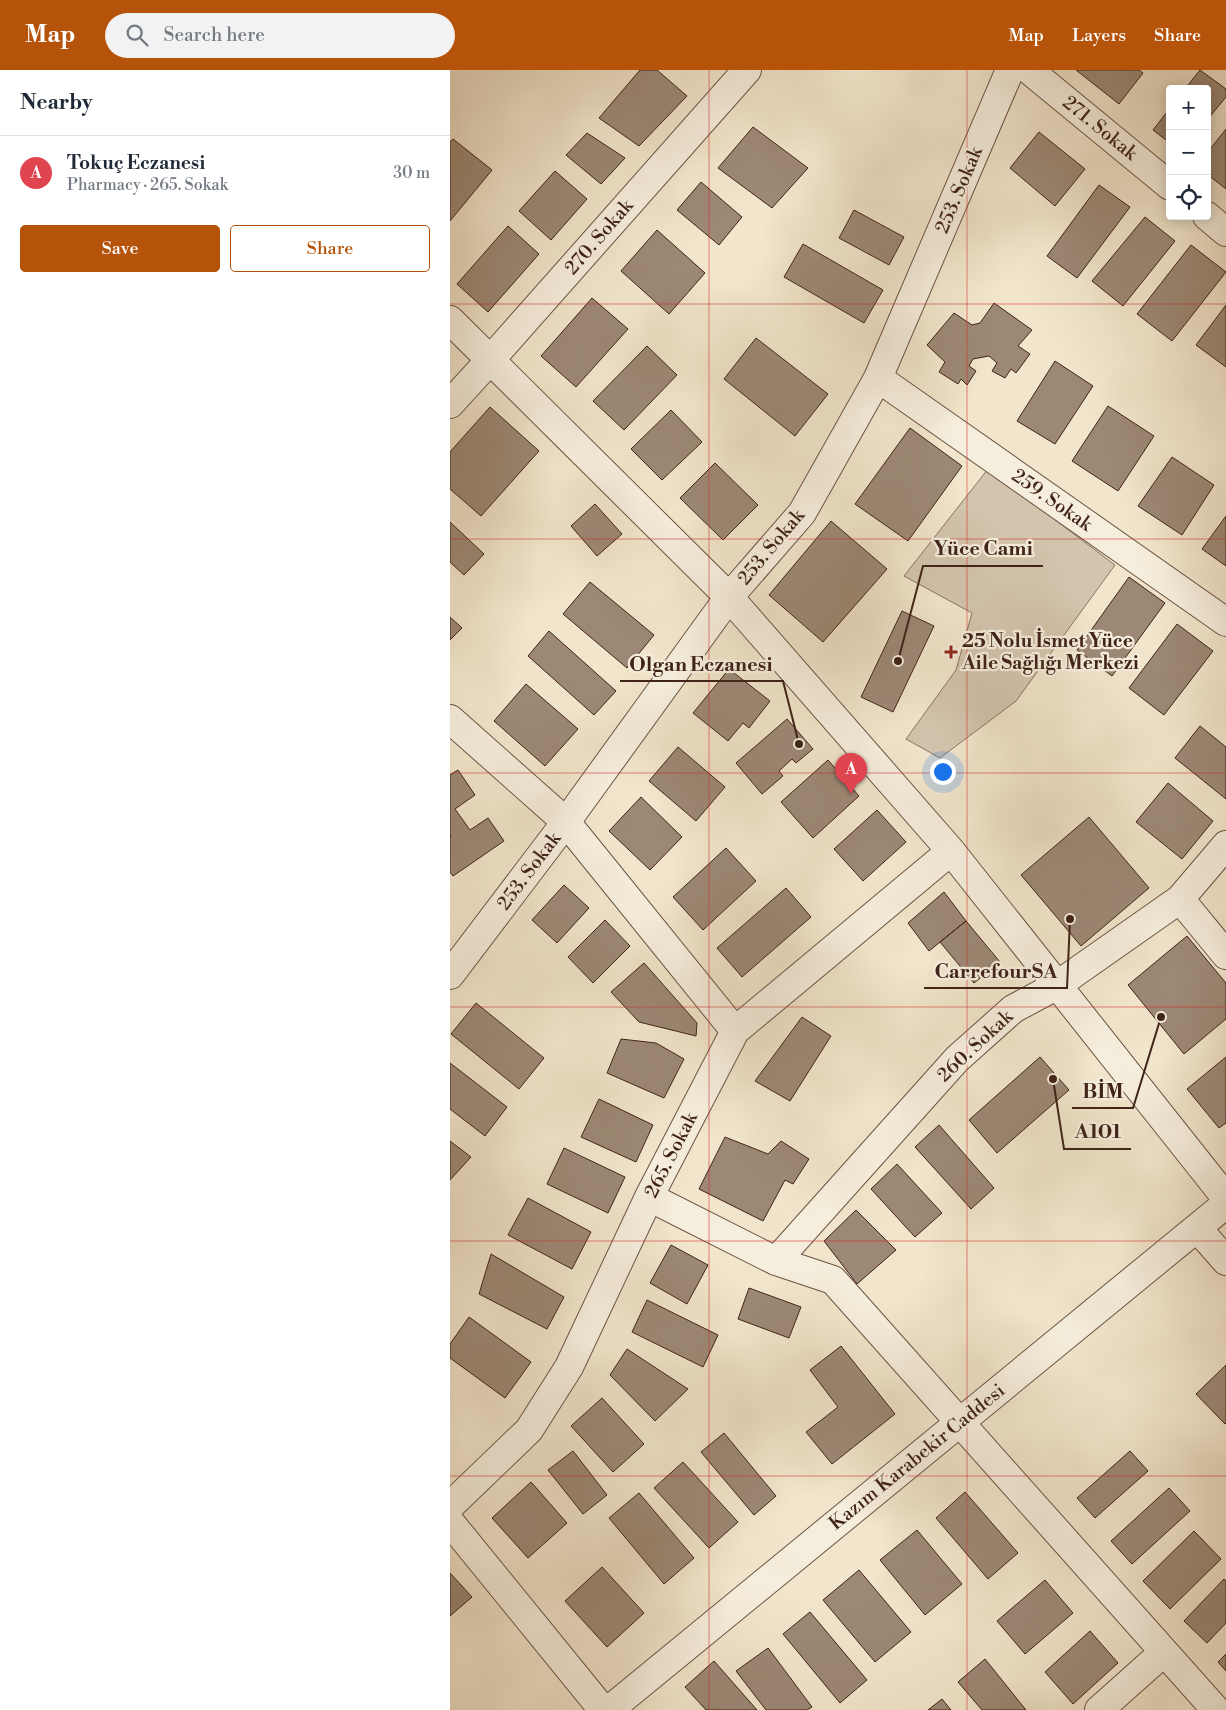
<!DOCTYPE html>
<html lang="en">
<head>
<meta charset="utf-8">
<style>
  :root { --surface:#fff; --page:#f2f2f3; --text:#1f2937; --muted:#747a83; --line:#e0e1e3; --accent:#b45309 }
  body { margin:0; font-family:"Libre Bodoni",serif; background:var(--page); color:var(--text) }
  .controls { position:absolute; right:15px; top:15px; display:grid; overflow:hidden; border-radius:5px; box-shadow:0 2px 12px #0003 }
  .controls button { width:45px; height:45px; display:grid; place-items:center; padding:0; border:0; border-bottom:1px solid var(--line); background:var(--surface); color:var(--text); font:25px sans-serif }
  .you { position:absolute; left:492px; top:701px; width:18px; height:18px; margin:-12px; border:4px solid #fff; border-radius:50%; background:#1a73e8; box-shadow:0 0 0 8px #1a73e833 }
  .badge { display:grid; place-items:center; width:32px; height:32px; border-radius:50%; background:var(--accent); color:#fff; font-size:16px; font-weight:700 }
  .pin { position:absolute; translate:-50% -41px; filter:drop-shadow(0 1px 2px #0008) }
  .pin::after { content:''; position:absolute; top:26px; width:18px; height:15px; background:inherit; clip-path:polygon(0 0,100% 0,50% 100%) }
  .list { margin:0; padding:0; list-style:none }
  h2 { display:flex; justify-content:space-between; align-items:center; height:65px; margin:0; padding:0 20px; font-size:21px }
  h2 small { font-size:16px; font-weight:400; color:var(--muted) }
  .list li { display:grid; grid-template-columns:32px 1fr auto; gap:15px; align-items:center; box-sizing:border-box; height:75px; padding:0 20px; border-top:1px solid var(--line) }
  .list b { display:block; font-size:19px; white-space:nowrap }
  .list p { margin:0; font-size:16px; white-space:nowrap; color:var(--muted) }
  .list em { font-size:16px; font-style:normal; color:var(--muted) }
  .actions { display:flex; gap:10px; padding:15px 20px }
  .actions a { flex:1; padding:11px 0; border:1px solid var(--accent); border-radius:5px; text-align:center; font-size:18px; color:var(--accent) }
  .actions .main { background:var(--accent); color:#fff }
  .icon { flex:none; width:28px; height:28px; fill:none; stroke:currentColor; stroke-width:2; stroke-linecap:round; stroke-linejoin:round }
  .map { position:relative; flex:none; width:776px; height:1640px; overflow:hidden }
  header { display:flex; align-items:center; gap:30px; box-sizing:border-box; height:70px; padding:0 25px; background:var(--accent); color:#fff }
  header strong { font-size:24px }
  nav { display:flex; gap:28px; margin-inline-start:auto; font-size:18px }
  .search { width:350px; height:45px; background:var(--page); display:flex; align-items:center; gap:12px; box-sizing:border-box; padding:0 18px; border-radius:28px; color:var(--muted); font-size:19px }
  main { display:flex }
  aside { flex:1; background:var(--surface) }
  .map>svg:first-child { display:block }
  .green { fill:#d3c4ad; stroke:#8a7462 }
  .building { fill:#9c8875; stroke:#402318 }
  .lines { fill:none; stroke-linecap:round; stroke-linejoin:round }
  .street-casing { stroke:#6c5445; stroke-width:30 }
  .street { stroke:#f6eedd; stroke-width:28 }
  .grid { fill:none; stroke:#d62828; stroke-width:1; stroke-opacity:0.55 }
  .poi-dot { fill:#8f2418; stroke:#f6eedd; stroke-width:2 }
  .labels { text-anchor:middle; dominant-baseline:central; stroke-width:4.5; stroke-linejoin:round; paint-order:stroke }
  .street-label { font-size:19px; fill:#402318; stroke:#f6eedd }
  .poi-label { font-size:19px; font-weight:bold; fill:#402318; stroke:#f6eedd; text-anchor:start }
  .leader { fill:none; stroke:#402318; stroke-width:2 }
  .callout-dot { fill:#402318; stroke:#f6eedd; stroke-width:2 }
  .callout-label { font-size:20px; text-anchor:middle; font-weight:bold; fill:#402318; stroke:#f6eedd; stroke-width:4.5; stroke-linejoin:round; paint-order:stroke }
</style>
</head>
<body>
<header>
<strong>Map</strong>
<div class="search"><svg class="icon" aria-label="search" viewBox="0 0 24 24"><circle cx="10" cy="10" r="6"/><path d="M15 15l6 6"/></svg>Search here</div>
<nav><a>Map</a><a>Layers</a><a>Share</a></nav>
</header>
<main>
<aside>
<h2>Nearby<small></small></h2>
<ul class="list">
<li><span class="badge" style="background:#e0444e">A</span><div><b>Tokuç Eczanesi</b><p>Pharmacy · 265. Sokak</p></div><em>30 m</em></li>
</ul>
<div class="actions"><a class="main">Save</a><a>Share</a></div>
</aside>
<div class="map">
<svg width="776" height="1640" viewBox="0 0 776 1640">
  <rect width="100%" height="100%" fill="#f1e5cb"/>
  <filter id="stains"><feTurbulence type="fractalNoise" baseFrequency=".004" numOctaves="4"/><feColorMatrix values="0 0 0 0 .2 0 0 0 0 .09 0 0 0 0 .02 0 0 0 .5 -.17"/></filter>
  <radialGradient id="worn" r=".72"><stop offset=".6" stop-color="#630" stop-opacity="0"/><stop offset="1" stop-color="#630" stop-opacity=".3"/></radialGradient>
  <path class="green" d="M538 399 665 495 566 631 490 688 456 669 506 600 522 543 454 506Z"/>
  <path class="building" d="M190 0H207L237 26 189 76 149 48Z
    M626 0H689L693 3 669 34Z
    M750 0 776 19V27L757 50V19H735Z
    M720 38V73L703 60Z
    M303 57 358 98 322 138 268 98Z
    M776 59V119L757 104V83Z
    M589 62 635 99 605 136 560 98Z
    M137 63 175 88 151 114 116 85Z
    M3 69 42 100 0 151V72Z
    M105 101 137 129 101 170 69 141Z
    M251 112 292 147 269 175 227 140Z
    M649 115 680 137 627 208 597 186Z
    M404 140 454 167 439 195 389 168Z
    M695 147 725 171 673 236 642 211Z
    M58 156 89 184 38 242 7 214Z
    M207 160 255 203 219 244 171 201Z
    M353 174 433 220 414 253 334 207Z
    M741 175 776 202 722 271 687 244Z
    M142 228 178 259 126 317 91 286Z
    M544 233 582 260 568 276 580 284 566 303 561 299 555 308 542 301 547 293 539 286 523 289 519 296 526 301 517 315 511 309 508 314 489 302 495 292 477 275 504 243 522 255 530 253Z
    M776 235V297L746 275Z
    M306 268 378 324 345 366 274 309Z
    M197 276 227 305 174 360 143 331Z
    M605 291 643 316 605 374 567 351Z
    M658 336 704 366 668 421 622 391Z
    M40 337 89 381 31 446 0 419V382Z
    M221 340 252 372 212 410 181 379Z
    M460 358 512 396 458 471 405 434Z
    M722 387 764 415 732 465 688 436Z
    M265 393 308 435 273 470 230 428Z
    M145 434 172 464 147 486 121 456Z
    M776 446V496L752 479Z
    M381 451 437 499 373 572 319 525Z
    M0 452 34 484 14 505 0 492Z
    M679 507 715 533 662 606 627 580Z
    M140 512 204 565 177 598 113 544Z
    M452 541 484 556 443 642 411 627Z
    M0 547 12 558 0 570Z
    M727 554 763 581 714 645 679 618Z
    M99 561 166 621 144 645 78 586Z
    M279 599 320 631 299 658 293 653 278 671 243 643Z
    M76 614 128 659 95 696 44 651Z
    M337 649 363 679 346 693 342 689 329 701 333 706 312 724 286 693Z
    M750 656 776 677V729L725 688Z
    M228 677 275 717 246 751 199 711Z
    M378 690 409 726 363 768 331 732Z
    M8 700 25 725 5 739 20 760 38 748 54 771 3 806 0 802V767L1 766 0 764V705Z
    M718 713 763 751 732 789 686 752Z
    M191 727 232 767 200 800 159 761Z
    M427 740 456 772 413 811 384 779Z
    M639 747 699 818 631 876 571 805Z
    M276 778 306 811 253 860 223 827Z
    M114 815 139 838 107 873 82 850Z
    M336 818 361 847 292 907 267 878Z
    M494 822 516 851 479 881 458 853Z
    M155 850 180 876 143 913 118 887Z
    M516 851 550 892 524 913 490 872Z
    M737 866 776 913V949L734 984 678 915Z
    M194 893 247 953 246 966 189 952 161 922Z
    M26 933 94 988 69 1019 1 964Z
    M352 947 381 966 340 1031 305 1011Z
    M171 969 206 973 234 989 214 1028 157 1003Z
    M590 987 619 1020 547 1083 519 1050Z
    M776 987V1053L769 1058 737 1019Z
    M0 993 57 1037 35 1066 0 1039Z
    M149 1029 203 1055 186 1092 131 1067Z
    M489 1055 544 1118 521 1139 465 1077Z
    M275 1067 318 1084 331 1071 359 1089 343 1114 335 1110 313 1151 249 1119Z
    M0 1071 21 1087 0 1110Z
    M114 1078 175 1107 158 1143 97 1114Z
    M447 1094 492 1143 465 1167 421 1119Z
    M78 1128 141 1162 122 1199 58 1165Z
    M406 1140 446 1180 407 1214 374 1171Z
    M221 1175 258 1195 237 1234 200 1213Z
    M41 1184 114 1227 97 1259 29 1224Z
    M299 1218 351 1237 339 1268 288 1249Z
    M197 1230 268 1265 253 1297 182 1262Z
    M19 1247 81 1292 55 1328 0 1288V1274Z
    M391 1276 445 1344 382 1394 356 1362 388 1337 360 1300Z
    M177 1279 238 1319 205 1351 160 1305Z
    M776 1295V1353L775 1354 746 1324Z
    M152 1328 194 1374 163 1402 121 1356Z
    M274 1363 326 1426 304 1445 251 1382Z
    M123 1381 157 1425 133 1444 98 1400Z
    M680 1381 698 1401 645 1448 627 1428Z
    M233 1392 288 1452 259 1478 204 1418Z
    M81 1412 117 1453 78 1488 42 1448Z
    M719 1418 740 1441 682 1494 661 1471Z
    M515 1422 568 1483 538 1509 486 1448Z
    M189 1423 244 1488 214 1514 159 1448Z
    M467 1460 512 1514 475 1545 430 1490Z
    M744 1461 771 1489 720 1539 693 1511Z
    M152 1497 194 1543 157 1577 115 1531Z
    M409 1500 461 1562 425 1592 373 1530Z
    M0 1503 22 1527 0 1546Z
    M774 1509 776 1511V1553L757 1573 734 1551Z
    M595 1510 623 1543 575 1584 547 1551Z
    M360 1542 417 1610 390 1633 333 1564Z
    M640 1561 668 1593 623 1634 595 1602Z
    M318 1578 362 1637 357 1640H316L286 1601Z
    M776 1584V1601L768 1592Z
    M535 1589 576 1640H532L508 1612Z
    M264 1591 307 1640H256L235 1617Z
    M492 1629 501 1640H478Z"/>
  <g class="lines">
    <defs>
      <path id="street" d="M579 0 720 116
        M757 146 776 162
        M0 250 279 527 501 781 776 1128
        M428 308 776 552
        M0 334 41 289 297 0
        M0 649 116 752 285 961
        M730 829 776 885
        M0 905 116 752 279 527 352 443 428 308 560 0
        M199 1127 326 1191 383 1210 766 1640
        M747 1158 776 1191
        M326 1191 507 989 563 939 606 916 730 829 776 775
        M0 1436 79 1360 119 1297 199 1127 285 961 501 781
        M0 1452 153 1640
        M159 1640 776 1134
        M649 1640 714 1582"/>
    </defs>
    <use href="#street" class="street-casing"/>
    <use href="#street" class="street"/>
  </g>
  <path class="grid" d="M259 0V1640M517 0V1640M0 234H776M0 469H776M0 703H776M0 937H776M0 1171H776M0 1406H776"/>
  <path class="poi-dot" d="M498.5 574.5h5v5h5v5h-5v5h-5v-5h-5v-5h5z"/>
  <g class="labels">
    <g class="street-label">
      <text transform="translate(650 58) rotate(39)">271. Sokak</text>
      <text transform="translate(509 120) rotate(-67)">253. Sokak</text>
      <text transform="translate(149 167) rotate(-49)">270. Sokak</text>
      <text transform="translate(602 430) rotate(35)">259. Sokak</text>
      <text transform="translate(321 477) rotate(-50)">253. Sokak</text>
      <text transform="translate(79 801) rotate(-53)">253. Sokak</text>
      <text transform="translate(525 976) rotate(-43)">260. Sokak</text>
      <text transform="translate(221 1085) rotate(-63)">265. Sokak</text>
      <text transform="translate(467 1387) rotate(-39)">Kazım Karabekir Caddesi</text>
    </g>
    <g class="poi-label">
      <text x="512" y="571">25 Nolu İsmet Yüce<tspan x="512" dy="22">Aile Sağlığı Merkezi</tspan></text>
    </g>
  </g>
  <path class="leader" d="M448 591L473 496H593M349 674L333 611H170M620 849L617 918H474M711 947L683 1038H622M603 1009L614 1079H681"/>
  <g class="callout-dot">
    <circle cx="448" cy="591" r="5"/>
    <circle cx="349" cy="674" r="5"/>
    <circle cx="620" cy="849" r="5"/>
    <circle cx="711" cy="947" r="5"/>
    <circle cx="603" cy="1009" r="5"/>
  </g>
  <g class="callout-label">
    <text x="533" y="485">Yüce Cami</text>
    <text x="251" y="601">Olgan Eczanesi</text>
    <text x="546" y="908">CarrefourSA</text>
    <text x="653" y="1028">BİM</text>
    <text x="648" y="1068">A101</text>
  </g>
  <rect width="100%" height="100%" filter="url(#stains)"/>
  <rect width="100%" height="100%" fill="url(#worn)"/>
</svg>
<div class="controls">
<button>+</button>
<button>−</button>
<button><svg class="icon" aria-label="locate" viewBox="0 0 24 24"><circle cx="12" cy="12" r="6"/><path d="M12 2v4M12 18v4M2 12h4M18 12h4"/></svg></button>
</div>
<div class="you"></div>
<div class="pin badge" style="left:401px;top:724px;background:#e0444e">A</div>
</div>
</main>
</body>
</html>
